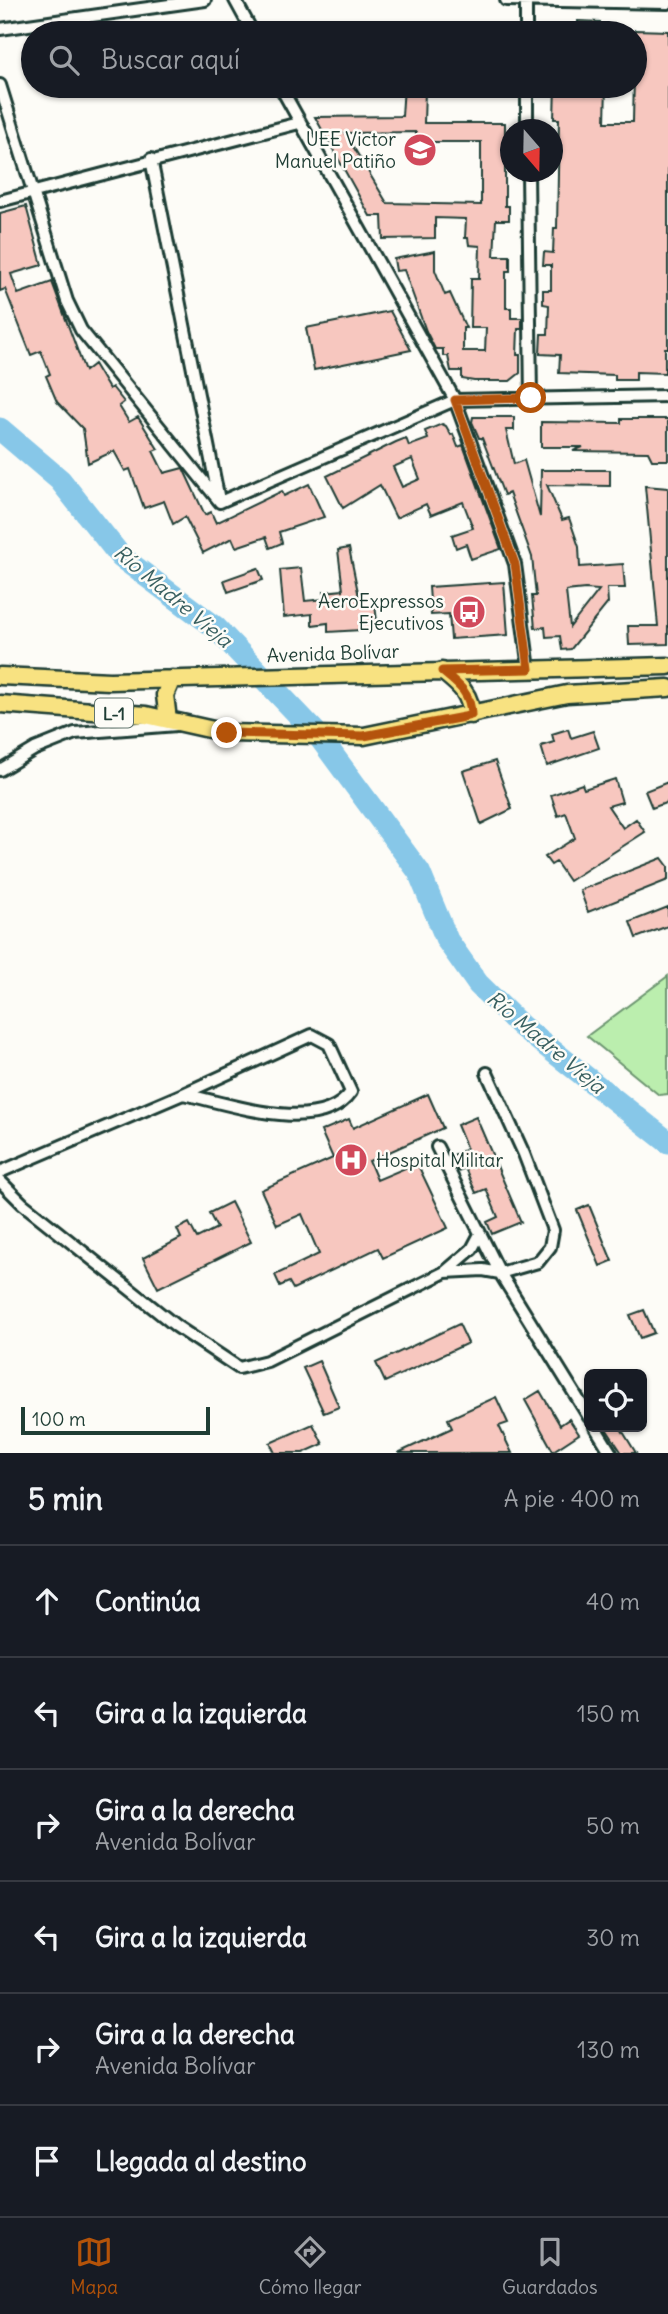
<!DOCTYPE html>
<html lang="es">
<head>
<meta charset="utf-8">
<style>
  :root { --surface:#171b24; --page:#20242c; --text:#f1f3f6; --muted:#9ea1a6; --line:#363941; --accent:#b45309 }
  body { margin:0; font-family:Delius,sans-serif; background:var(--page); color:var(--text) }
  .controls { position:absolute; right:21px; bottom:21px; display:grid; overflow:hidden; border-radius:10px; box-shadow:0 2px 5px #0004 }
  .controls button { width:63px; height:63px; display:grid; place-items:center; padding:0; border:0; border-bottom:2px solid var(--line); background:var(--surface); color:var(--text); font:35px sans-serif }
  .compass { position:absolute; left:500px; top:119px; width:63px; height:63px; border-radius:50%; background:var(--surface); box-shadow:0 2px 5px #0004; rotate:160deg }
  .scale { position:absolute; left:21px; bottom:18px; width:189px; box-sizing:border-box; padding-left:7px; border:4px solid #1f3d34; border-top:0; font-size:19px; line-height:24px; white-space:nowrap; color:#1f3d34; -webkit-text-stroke:5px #fdfcf7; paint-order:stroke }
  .stop { position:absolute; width:21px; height:21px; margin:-16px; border:5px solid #b45309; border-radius:50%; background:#fff }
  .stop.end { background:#b45309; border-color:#fff; box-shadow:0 2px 7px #0008 }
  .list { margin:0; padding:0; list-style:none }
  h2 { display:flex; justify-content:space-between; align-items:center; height:91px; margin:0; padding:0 28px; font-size:30px }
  h2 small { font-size:23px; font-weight:400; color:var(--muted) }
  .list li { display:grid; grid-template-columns:46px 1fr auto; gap:21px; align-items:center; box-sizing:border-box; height:112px; padding:0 28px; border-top:2px solid var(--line) }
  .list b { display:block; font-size:26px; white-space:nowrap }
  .list p { margin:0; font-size:23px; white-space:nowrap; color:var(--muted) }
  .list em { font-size:23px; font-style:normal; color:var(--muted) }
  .icon { flex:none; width:38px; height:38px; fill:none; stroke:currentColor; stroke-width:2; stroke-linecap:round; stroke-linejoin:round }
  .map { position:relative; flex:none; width:668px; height:1453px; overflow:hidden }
  .search { position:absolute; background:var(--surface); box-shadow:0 2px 5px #0004; left:21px; right:21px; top:21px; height:77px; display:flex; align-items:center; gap:18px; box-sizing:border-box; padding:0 24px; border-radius:38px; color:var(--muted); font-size:26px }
  .sheet { height:763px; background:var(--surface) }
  nav { display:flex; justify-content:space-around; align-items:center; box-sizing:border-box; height:98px; border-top:2px solid var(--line); background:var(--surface); font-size:19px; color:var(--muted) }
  nav a { display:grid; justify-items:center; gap:4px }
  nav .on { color:var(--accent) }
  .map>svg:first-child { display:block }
  .green { fill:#bbeeae; stroke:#6d9671; stroke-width:2 }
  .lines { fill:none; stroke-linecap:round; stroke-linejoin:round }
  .river { stroke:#87c7e8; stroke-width:23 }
  .building { fill:#f7c7bf; stroke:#1f3d34; stroke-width:2; fill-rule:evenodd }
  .minor-casing { stroke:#1f3d34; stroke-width:16 }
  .primary-casing { stroke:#1f3d34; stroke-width:21 }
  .minor { stroke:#fdfcf7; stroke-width:10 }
  .primary { stroke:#f8e281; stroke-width:16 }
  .route { stroke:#b45309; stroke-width:9 }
  .labels { text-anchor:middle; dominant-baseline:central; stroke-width:5; stroke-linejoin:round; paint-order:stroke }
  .shield { fill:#fdfcf7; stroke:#62766e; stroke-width:2 }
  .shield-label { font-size:18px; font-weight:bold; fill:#1f3d34 }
  .poi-label { font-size:19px; fill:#1f3d34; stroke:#fdfcf7; text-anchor:end }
  .street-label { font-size:19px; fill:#1f3d34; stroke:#fdfcf7 }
  .water-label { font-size:21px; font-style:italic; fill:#396061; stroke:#fdfcf7 }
</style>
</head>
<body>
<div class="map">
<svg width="668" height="1453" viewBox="0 0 668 1453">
  <rect width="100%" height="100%" fill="#fdfcf7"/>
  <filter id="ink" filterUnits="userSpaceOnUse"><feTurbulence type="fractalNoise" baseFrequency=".0143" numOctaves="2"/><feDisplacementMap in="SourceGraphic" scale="14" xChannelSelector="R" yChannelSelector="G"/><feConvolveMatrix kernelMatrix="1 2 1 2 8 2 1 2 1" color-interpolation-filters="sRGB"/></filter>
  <g filter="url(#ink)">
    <path class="green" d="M668 976V1094L659 1095 587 1036Z"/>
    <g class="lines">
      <path class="river" d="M0 429 60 480 121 557 215 627 318 735 419 872 447 940 478 984 521 1026 668 1142"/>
    </g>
    <path class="building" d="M578 21 600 22V33H578Z
      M635 30 668 31V348H665V373L636 372V380H615V375L559 373 560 355 540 354 541 334H548L549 305 543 304V290H551V265H543L544 252 553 253 554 228H557L559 119H554L555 86H606L605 122H633Z
      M404 86 425 89 424 123H505V206H509V220H496L494 256H510V271H506V308H511V318H522V329H518L517 355H520V373L510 381H474L462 379V371H451L448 356H443V349H435L426 331 404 270 396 271 394 259 435 251V270L445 295 450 293 466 328H463V351H485L486 328H470L471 279H479L480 246 469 245 468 238H465L466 219 435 218V238L383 239 382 216H370L315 117 402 116ZM416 132V142H481V205L387 203 345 133Z
      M26 206 42 265 11 274 18 294 52 282 85 371 94 364 109 389 112 387 124 402 119 406 129 422 138 417 158 449 153 451 164 473 183 468 205 515 211 512 216 523 282 491 284 496 309 484 324 517 279 532 282 543 270 548 266 537 236 547 232 538 203 553 185 517 173 524 164 501 144 508 130 469 125 471 114 451 88 463 83 429 57 402 46 376 50 374 41 351 31 355 5 289 0 291V213Z
      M390 311 411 350 314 370 306 328Z
      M473 417H514V430H506L514 464 524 460 540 517 541 470H610V486L547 485 562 520 569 518 579 547 580 567 623 564 625 588H607L608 603 571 649 562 650 560 636 546 637 545 627 535 628 532 596H536L532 557 509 493 504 495 482 438H479L472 422ZM585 589 599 590 570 627 566 591Z
      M621 419H668V460H652L648 452 573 451 583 447H541V422L621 423Z
      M442 424 446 426 451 435 453 434 458 447 463 445 501 549 471 559 466 544 456 548 452 535 473 528 463 502 431 515 426 504 396 518 380 485 343 508 327 476 396 442 406 438 409 446 428 439 425 431ZM412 459 420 479 402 487 393 467Z
      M645 486 668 488V644L629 645 628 626H658Z
      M349 548 359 597H363L364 606 375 605 378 629 328 632V623L312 625V614L284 617 280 570 301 568 305 601 325 599 324 592 343 590 338 550Z
      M258 568 263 580 228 592 224 580Z
      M504 582 508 635 451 639 449 614 431 615 429 587Z
      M568 729 571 738 593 731 599 748 547 766 541 746 554 742 552 734Z
      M495 761 512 809 481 824 463 771Z
      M615 779 622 802 608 806 623 828 636 819 645 832 569 881 556 862 551 865 545 857 575 838 566 813 558 816 551 795 582 784 584 789Z
      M668 782V802L652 808 645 791Z
      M662 858 668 866V880L588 912 580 890Z
      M668 907V926L636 938 630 922Z
      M428 1094 443 1128 369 1161 377 1180 417 1163 448 1228 383 1258 378 1248 293 1289 289 1282 280 1286 275 1275 319 1254 302 1214 277 1225 261 1190 333 1158 321 1131 349 1119 353 1128Z
      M476 1117 521 1222 492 1234 487 1222 498 1217 486 1189 476 1193 465 1168 458 1171 451 1156 467 1149 457 1125Z
      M231 1202 251 1242 158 1288 143 1258 181 1238 177 1229 189 1223 197 1238 217 1228 209 1213Z
      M589 1205 612 1261 600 1266 577 1210Z
      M644 1310 654 1333 640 1338 630 1315Z
      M459 1324 468 1343 385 1382 376 1363Z
      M319 1361 339 1407 324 1413 303 1368Z
      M540 1391 560 1425 569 1419 579 1434 553 1451 525 1400Z
      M496 1397 508 1423 499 1426 512 1453H398L452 1428 448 1419Z
      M313 1424 323 1444 303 1453H275L270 1443Z
      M605 1427H620L636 1453H622Z"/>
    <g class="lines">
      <defs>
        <path id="minor" d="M235 0 253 33
          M506 0 668 3
          M526 0V33
          M0 29 205 0
          M0 85 67 301 81 330 220 502
          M280 86 455 400 515 564 529 669
          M527 86V130
          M151 159 219 500
          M528 172 531 398
          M0 201 299 123
          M220 502 455 400 668 396
          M0 770 35 749 75 733 177 725
          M437 1147 500 1273 589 1417
          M0 1172 183 1094 312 1035 329 1044 351 1092C320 1137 228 1103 183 1094
          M0 1181 23 1204 176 1326 239 1368 267 1361 445 1272 472 1249 480 1234
          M445 1272 483 1270 500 1273 538 1262 550 1247 553 1230 524 1154 487 1073
          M595 1427 611 1453"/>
        <path id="primary" d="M442 671C458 684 471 693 471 715
          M0 676 110 681 668 666
          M0 704 146 715 227 733 364 736 567 694 668 688
          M168 720 165 695 172 679"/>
      </defs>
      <use href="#minor" class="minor-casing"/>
      <use href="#primary" class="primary-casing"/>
      <use href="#minor" class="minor"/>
      <use href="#primary" class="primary"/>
    </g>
  </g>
  <g class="lines" filter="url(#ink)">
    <path class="route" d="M227 733 364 736 464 717 471 715C471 693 458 684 442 671L529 669 515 564 455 400 531 398"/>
  </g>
  <defs>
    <symbol id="school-disc" viewBox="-11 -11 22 22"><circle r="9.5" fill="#d1495b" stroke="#fdfcf7"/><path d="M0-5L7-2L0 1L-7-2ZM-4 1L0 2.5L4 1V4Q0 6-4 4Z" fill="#fff"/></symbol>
    <symbol id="bus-disc" viewBox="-11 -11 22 22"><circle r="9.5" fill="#d1495b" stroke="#fdfcf7"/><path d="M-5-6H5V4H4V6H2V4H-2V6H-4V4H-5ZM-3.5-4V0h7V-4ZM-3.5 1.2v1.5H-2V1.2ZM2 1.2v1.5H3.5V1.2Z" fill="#fff"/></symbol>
    <symbol id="hospital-disc" viewBox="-11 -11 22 22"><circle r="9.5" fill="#d1495b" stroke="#fdfcf7"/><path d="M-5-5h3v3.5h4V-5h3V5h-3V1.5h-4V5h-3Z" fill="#fff"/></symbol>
  </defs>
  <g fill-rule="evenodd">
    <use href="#school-disc" x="401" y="131" width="38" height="38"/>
    <use href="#bus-disc" x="450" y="593" width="38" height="38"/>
    <use href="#hospital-disc" x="332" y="1141" width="38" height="38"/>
  </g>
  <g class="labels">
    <rect class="shield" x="95" y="698.5" width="38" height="29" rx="5"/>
    <g class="shield-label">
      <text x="114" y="713">L-1</text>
    </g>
    <g class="poi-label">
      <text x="396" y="139">UEE Victor<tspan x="396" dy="22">Manuel Patiño</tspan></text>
      <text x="444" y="601">AeroExpressos<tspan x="444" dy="22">Ejecutivos</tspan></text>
      <text x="376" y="1160" text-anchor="start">Hospital Militar</text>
    </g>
    <g class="street-label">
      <text transform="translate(333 653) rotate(-2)">Avenida Bolívar</text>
    </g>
    <g class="water-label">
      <text transform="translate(173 596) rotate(40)">Río Madre Vieja</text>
      <text transform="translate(546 1042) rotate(40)">Río Madre Vieja</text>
    </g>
  </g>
</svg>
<div class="controls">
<button><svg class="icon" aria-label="locate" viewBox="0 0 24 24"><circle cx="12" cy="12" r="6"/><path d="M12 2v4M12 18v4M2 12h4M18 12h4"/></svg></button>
</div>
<svg class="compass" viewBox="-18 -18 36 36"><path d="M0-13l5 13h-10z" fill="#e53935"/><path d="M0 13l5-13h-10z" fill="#9ea1a6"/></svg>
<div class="scale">100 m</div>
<div class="stop" style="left:531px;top:398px"></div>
<div class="stop end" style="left:227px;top:733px"></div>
<div class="search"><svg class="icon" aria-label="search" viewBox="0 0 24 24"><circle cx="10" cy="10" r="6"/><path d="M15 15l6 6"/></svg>Buscar aquí</div>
</div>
<section class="sheet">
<h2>5 min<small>A pie · 400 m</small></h2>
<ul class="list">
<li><svg class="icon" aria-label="ahead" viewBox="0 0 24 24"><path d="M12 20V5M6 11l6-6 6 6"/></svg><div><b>Continúa</b></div><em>40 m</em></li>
<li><svg class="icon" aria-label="left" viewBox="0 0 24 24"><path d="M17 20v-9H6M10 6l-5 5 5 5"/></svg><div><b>Gira a la izquierda</b></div><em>150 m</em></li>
<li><svg class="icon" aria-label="right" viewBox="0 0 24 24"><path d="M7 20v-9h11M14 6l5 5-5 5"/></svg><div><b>Gira a la derecha</b><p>Avenida Bolívar</p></div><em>50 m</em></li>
<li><svg class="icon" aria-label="left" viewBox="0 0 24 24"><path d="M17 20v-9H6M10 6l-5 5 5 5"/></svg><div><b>Gira a la izquierda</b></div><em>30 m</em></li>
<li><svg class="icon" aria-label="right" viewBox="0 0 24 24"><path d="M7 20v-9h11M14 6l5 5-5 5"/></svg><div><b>Gira a la derecha</b><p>Avenida Bolívar</p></div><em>130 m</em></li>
<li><svg class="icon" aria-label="arrive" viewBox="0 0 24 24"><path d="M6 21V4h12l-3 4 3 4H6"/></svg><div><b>Llegada al destino</b></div></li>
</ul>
</section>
<nav>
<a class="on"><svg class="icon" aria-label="map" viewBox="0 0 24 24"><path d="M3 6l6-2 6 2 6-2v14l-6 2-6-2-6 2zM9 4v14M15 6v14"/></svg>Mapa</a>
<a><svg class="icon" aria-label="directions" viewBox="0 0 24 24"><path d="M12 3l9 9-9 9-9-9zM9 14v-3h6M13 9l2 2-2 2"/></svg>Cómo llegar</a>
<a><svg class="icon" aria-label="saved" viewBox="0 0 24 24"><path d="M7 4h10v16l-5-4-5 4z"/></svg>Guardados</a>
</nav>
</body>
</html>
